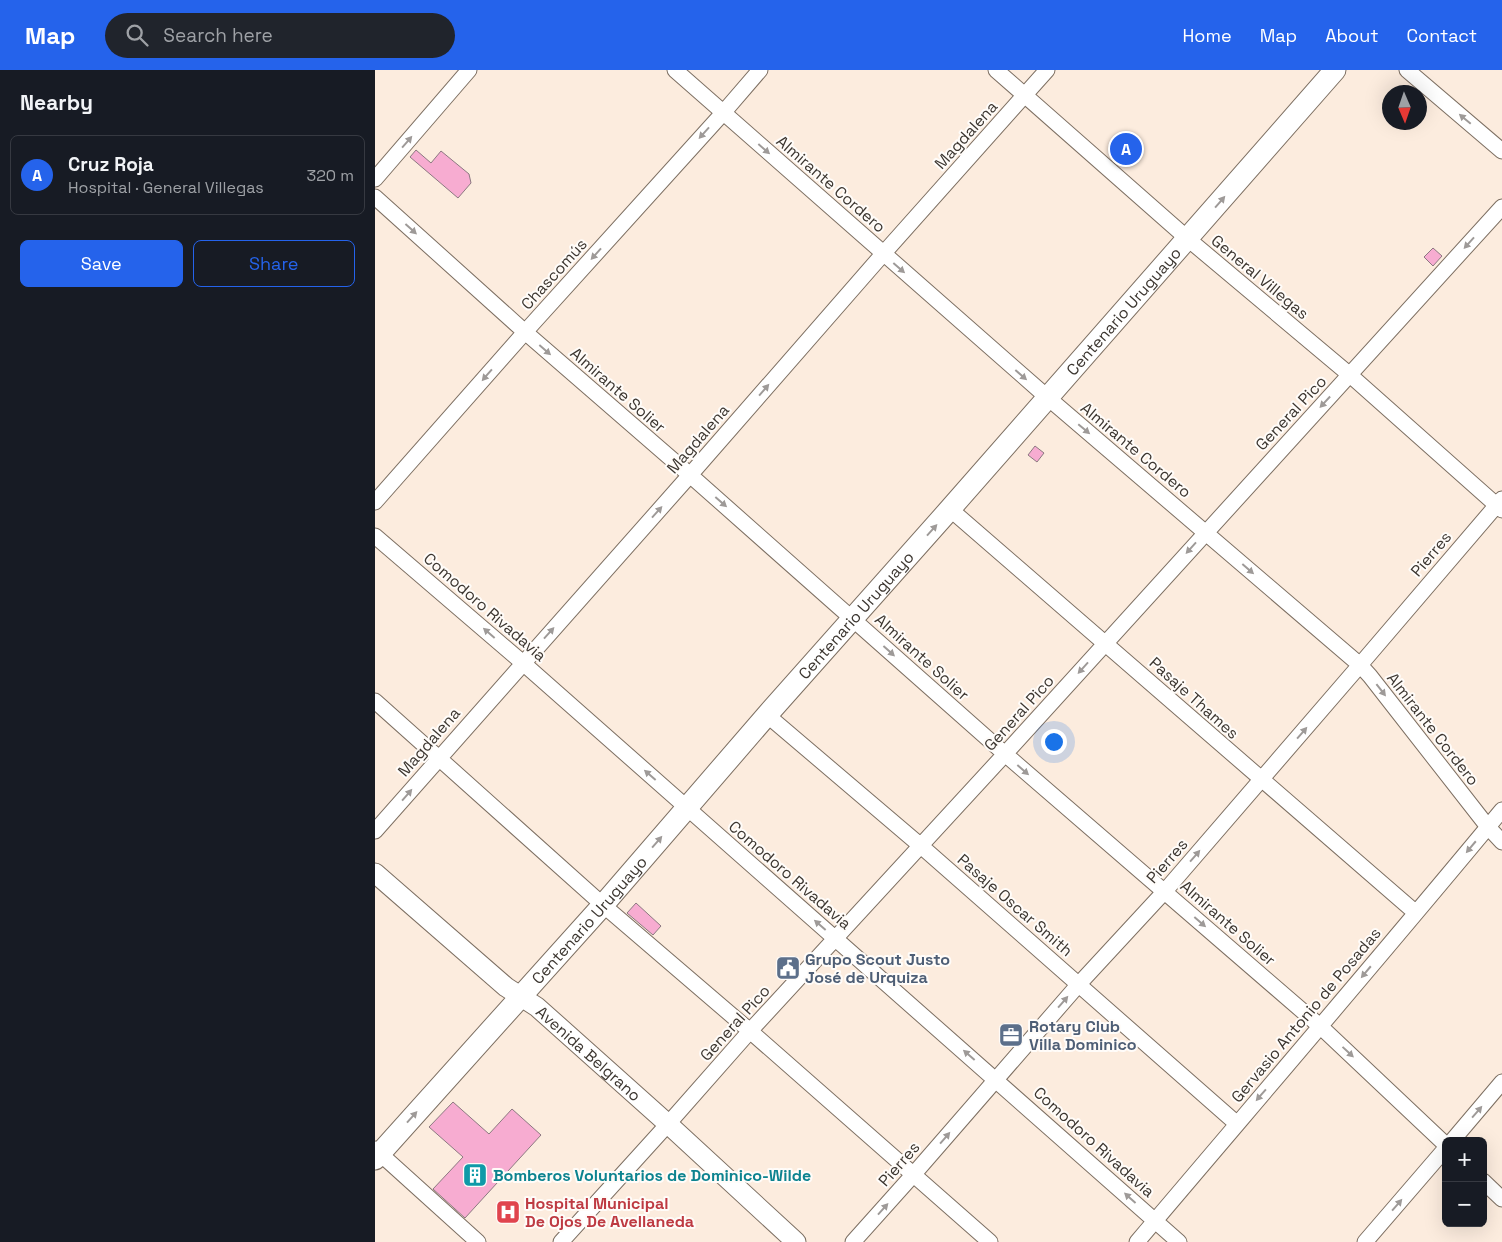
<!DOCTYPE html>
<html lang="en">
<head>
<meta charset="utf-8">
<style>
  :root { --surface:#171b24; --page:#20242c; --text:#f1f3f6; --muted:#9ea1a6; --line:#363941; --accent:#2563eb }
  body { margin:0; font-family:"Space Grotesk",sans-serif; background:var(--page); color:var(--text) }
  .controls { position:absolute; right:15px; bottom:15px; display:grid; overflow:hidden; border-radius:8px; box-shadow:0 5px 20px #0002 }
  .controls button { width:45px; height:45px; display:grid; place-items:center; padding:0; border:0; border-bottom:1px solid var(--line); background:var(--surface); color:var(--text); font:25px sans-serif }
  .compass { position:absolute; left:1007px; top:15px; width:45px; height:45px; border-radius:50%; background:var(--surface); box-shadow:0 5px 20px #0002; rotate:178deg }
  .you { position:absolute; left:678px; top:671px; width:18px; height:18px; margin:-12px; border:4px solid #fff; border-radius:50%; background:#1a73e8; box-shadow:0 0 0 8px #1a73e833 }
  .badge { display:grid; place-items:center; width:32px; height:32px; border-radius:50%; background:var(--accent); color:#fff; font-size:16px; font-weight:700 }
  .pin { position:absolute; translate:-50% -50%; border:2px solid #fff; box-shadow:0 1px 5px #0006 }
  .list { margin:0; padding:0; list-style:none }
  h2 { display:flex; justify-content:space-between; align-items:center; height:65px; margin:0; padding:0 20px; font-size:21px }
  h2 small { font-size:16px; font-weight:400; color:var(--muted) }
  .list li { display:grid; grid-template-columns:32px 1fr auto; gap:15px; align-items:center; box-sizing:border-box; height:80px; margin:0 10px 10px; padding:0 10px; border:1px solid var(--line); border-radius:8px }
  .list b { display:block; font-size:19px; white-space:nowrap }
  .list p { margin:0; font-size:16px; white-space:nowrap; color:var(--muted) }
  .list em { font-size:16px; font-style:normal; color:var(--muted) }
  .actions { display:flex; gap:10px; padding:15px 20px }
  .actions a { flex:1; padding:11px 0; border:1px solid var(--accent); border-radius:8px; text-align:center; font-size:18px; color:var(--accent) }
  .actions .main { background:var(--accent); color:#fff }
  .icon { flex:none; width:28px; height:28px; fill:none; stroke:currentColor; stroke-width:2; stroke-linecap:round; stroke-linejoin:round }
  .map { position:relative; flex:none; width:1127px; height:1172px; overflow:hidden }
  header { display:flex; align-items:center; gap:30px; box-sizing:border-box; height:70px; padding:0 25px; background:var(--accent); color:#fff }
  header strong { font-size:24px }
  nav { display:flex; gap:28px; margin-inline-start:auto; font-size:18px }
  .search { width:350px; height:45px; background:var(--page); display:flex; align-items:center; gap:12px; box-sizing:border-box; padding:0 18px; border-radius:28px; color:var(--muted); font-size:19px }
  main { display:flex }
  aside { flex:1; background:var(--surface) }
  .map>svg:first-child { display:block }
  .building { fill:#f7acd1; stroke:#8c7981 }
  .lines { fill:none; stroke-linecap:round; stroke-linejoin:round }
  .minor-casing { stroke:#7d6f62; stroke-width:17 }
  .tertiary-casing { stroke:#7d6f62; stroke-width:21 }
  .secondary-casing { stroke:#7d6f62; stroke-width:23 }
  .minor { stroke:#fff; stroke-width:15 }
  .tertiary { stroke:#fff; stroke-width:19 }
  .secondary { stroke:#fff; stroke-width:21 }
  .oneway { fill:#9e9a98 }
  .labels { text-anchor:middle; dominant-baseline:central; stroke-width:4; stroke-linejoin:round; paint-order:stroke }
  .street-label { font-size:16px; fill:#3c3630; stroke:#fffcf9 }
  .service-label { font-size:16px; font-weight:bold; fill:#4e5e75; stroke:#fffcf9; text-anchor:start }
  .culture-label { font-size:16px; font-weight:bold; fill:#0d838f; stroke:#fffcf9; text-anchor:start }
  .health-label { font-size:16px; font-weight:bold; fill:#be3a42; stroke:#fffcf9; text-anchor:start }
</style>
</head>
<body>
<header>
<strong>Map</strong>
<div class="search"><svg class="icon" aria-label="search" viewBox="0 0 24 24"><circle cx="10" cy="10" r="6"/><path d="M15 15l6 6"/></svg>Search here</div>
<nav><a>Home</a><a>Map</a><a>About</a><a>Contact</a></nav>
</header>
<main>
<aside>
<h2>Nearby<small></small></h2>
<ul class="list">
<li><span class="badge">A</span><div><b>Cruz Roja</b><p>Hospital · General Villegas</p></div><em>320 m</em></li>
</ul>
<div class="actions"><a class="main">Save</a><a>Share</a></div>
</aside>
<div class="map">
<svg width="1127" height="1172" viewBox="0 0 1127 1172">
  <rect width="100%" height="100%" fill="#fcecde"/>
  <path class="building" d="M41 80 56 93 66 81 94 104 96 113 83 128 35 87Z
    M1058 178 1067 186 1058 196 1049 187Z
    M660 376 669 383 662 392 653 385Z
    M261 833 286 856 278 865 252 843Z
    M78 1032 114 1064 137 1039 166 1065 90 1148 58 1119 88 1087 54 1057Z"/>
  <g class="lines">
    <defs>
      <path id="minor" d="M300 0 672 327 985 595 995 606 1113 757 1127 772
        M621 0 813 169 975 305 1127 440
        M1032 0 1127 81
        M0 109 94 0
        M0 127 150 262 315 405 630 684 946 957 1071 1075
        M0 432 150 262 348 43 385 0
        M575 439C731 573 885 709 1041 843
        M0 466 148 593 804 1172
        M0 631 228 835 375 961 615 1172
        M392 645 546 776 861 1053
        M0 761 315 405 508 184 672 0
        M1077 1071 1127 1012
        M0 1079 103 1172
        M1108 1111 1127 1129
        M186 1172 293 1054 375 961 630 684 1127 137
        M478 1172 538 1105 704 914 790 821 985 595 1127 429
        M762 1172C884 1028 1007 885 1127 740
        M990 1172 1071 1078"/>
      <g id="tertiary">
        <path id="s1" d="M0 803 131 917 162 937 293 1054 421 1172"/>
      </g>
      <g id="secondary">
        <path id="s2" d="M0 1089 228 835 392 645 575 439 960 0"/>
      </g>
    </defs>
    <use href="#minor" class="minor-casing"/>
    <use href="#tertiary" class="tertiary-casing"/>
    <use href="#secondary" class="secondary-casing"/>
    <use href="#minor" class="minor"/>
    <use href="#tertiary" class="tertiary"/>
    <use href="#secondary" class="secondary"/>
  </g>
  <defs><path id="oneway-solid" d="M-6-.8H1V-3.2L6.5 0L1 3.2V.8H-6Z" transform="scale(1.25)"/></defs>
  <g class="oneway">
    <use href="#oneway-solid" transform="translate(1090 49) rotate(-140)"/>
    <use href="#oneway-solid" transform="translate(329 63) rotate(132)"/>
    <use href="#oneway-solid" transform="translate(32 72) rotate(-49)"/>
    <use href="#oneway-solid" transform="translate(389 79) rotate(41)"/>
    <use href="#oneway-solid" transform="translate(845 132) rotate(-49)"/>
    <use href="#oneway-solid" transform="translate(36 159) rotate(42)"/>
    <use href="#oneway-solid" transform="translate(1094 173) rotate(132)"/>
    <use href="#oneway-solid" transform="translate(221 184) rotate(132)"/>
    <use href="#oneway-solid" transform="translate(524 198) rotate(41)"/>
    <use href="#oneway-solid" transform="translate(170 280) rotate(41)"/>
    <use href="#oneway-solid" transform="translate(112 305) rotate(131)"/>
    <use href="#oneway-solid" transform="translate(646 305) rotate(41)"/>
    <use href="#oneway-solid" transform="translate(389 320) rotate(-49)"/>
    <use href="#oneway-solid" transform="translate(950 332) rotate(133)"/>
    <use href="#oneway-solid" transform="translate(709 359) rotate(40)"/>
    <use href="#oneway-solid" transform="translate(346 432) rotate(41)"/>
    <use href="#oneway-solid" transform="translate(282 442) rotate(-48)"/>
    <use href="#oneway-solid" transform="translate(557 460) rotate(-48)"/>
    <use href="#oneway-solid" transform="translate(816 478) rotate(132)"/>
    <use href="#oneway-solid" transform="translate(873 499) rotate(41)"/>
    <use href="#oneway-solid" transform="translate(114 563) rotate(-139)"/>
    <use href="#oneway-solid" transform="translate(174 563) rotate(-48)"/>
    <use href="#oneway-solid" transform="translate(514 581) rotate(42)"/>
    <use href="#oneway-solid" transform="translate(708 598) rotate(132)"/>
    <use href="#oneway-solid" transform="translate(1006 620) rotate(52)"/>
    <use href="#oneway-solid" transform="translate(927 663) rotate(-49)"/>
    <use href="#oneway-solid" transform="translate(648 700) rotate(41)"/>
    <use href="#oneway-solid" transform="translate(275 705) rotate(-139)"/>
    <use href="#oneway-solid" transform="translate(32 725) rotate(-49)"/>
    <use href="#oneway-solid" transform="translate(282 772) rotate(-49)"/>
    <use href="#oneway-solid" transform="translate(1096 777) rotate(130)"/>
    <use href="#oneway-solid" transform="translate(820 786) rotate(-49)"/>
    <use href="#oneway-solid" transform="translate(825 852) rotate(41)"/>
    <use href="#oneway-solid" transform="translate(445 855) rotate(-139)"/>
    <use href="#oneway-solid" transform="translate(991 902) rotate(130)"/>
    <use href="#oneway-solid" transform="translate(688 932) rotate(-49)"/>
    <use href="#oneway-solid" transform="translate(973 982) rotate(43)"/>
    <use href="#oneway-solid" transform="translate(594 985) rotate(-139)"/>
    <use href="#oneway-solid" transform="translate(886 1025) rotate(131)"/>
    <use href="#oneway-solid" transform="translate(1102 1042) rotate(-49)"/>
    <use href="#oneway-solid" transform="translate(37 1047) rotate(-48)"/>
    <use href="#oneway-solid" transform="translate(570 1068) rotate(-49)"/>
    <use href="#oneway-solid" transform="translate(755 1128) rotate(-138)"/>
    <use href="#oneway-solid" transform="translate(1022 1135) rotate(-49)"/>
    <use href="#oneway-solid" transform="translate(508 1139) rotate(-48)"/>
  </g>
  <defs>
    <symbol id="civic-square" viewBox="-11 -11 22 22"><rect x="-9" y="-9" width="18" height="18" rx="4" fill="#5c6f8a" stroke="#fffcf9"/><path d="M-.6-6.5H3V-4.5H.6V-3L4-1V1h2V6H-6V1h2V-1L-.6-3ZM-1.2 2.5V6h2.4V2.5Z" fill="#fff"/></symbol>
    <symbol id="office-square" viewBox="-11 -11 22 22"><rect x="-9" y="-9" width="18" height="18" rx="4" fill="#5c6f8a" stroke="#fffcf9"/><path d="M-6-3h4V-5.5h4V-3h4V5H-6ZM-1-4.5V-3h2v-1.5ZM-6 0V1H6V0Z" fill="#fff"/></symbol>
    <symbol id="building-square" viewBox="-11 -11 22 22"><rect x="-9" y="-9" width="18" height="18" rx="4" fill="#0f9aa8" stroke="#fffcf9"/><path d="M-4-6H4V6H1V3H-1V6H-4ZM-2.5-4.3h1.7v1.8h-1.7ZM.8-4.3h1.7v1.8H.8ZM-2.5-1h1.7V.8h-1.7ZM.8-1h1.7V.8H.8Z" fill="#fff"/></symbol>
    <symbol id="hospital-square" viewBox="-11 -11 22 22"><rect x="-9" y="-9" width="18" height="18" rx="4" fill="#e0444e" stroke="#fffcf9"/><path d="M-5-5h3v3.5h4V-5h3V5h-3V1.5h-4V5h-3Z" fill="#fff"/></symbol>
  </defs>
  <g fill-rule="evenodd">
    <use href="#civic-square" x="399" y="884" width="28" height="28"/>
    <use href="#office-square" x="622" y="951" width="28" height="28"/>
    <use href="#building-square" x="86" y="1091" width="28" height="28"/>
    <use href="#hospital-square" x="119" y="1128" width="28" height="28"/>
  </g>
  <g class="labels">
    <g class="street-label">
      <text transform="translate(591 65) rotate(-48)">Magdalena</text>
      <text transform="translate(456 114) rotate(41)">Almirante Cordero</text>
      <text transform="translate(179 204) rotate(-48)">Chascomús</text>
      <text transform="translate(885 207) rotate(40)">General Villegas</text>
      <text stroke="none"><textPath href="#s2" startOffset="1131">Centenario Uruguayo</textPath></text>
      <text transform="translate(243 320) rotate(41)">Almirante Solier</text>
      <text transform="translate(916 343) rotate(-47)">General Pico</text>
      <text transform="translate(323 369) rotate(-49)">Magdalena</text>
      <text transform="translate(761 380) rotate(40)">Almirante Cordero</text>
      <text transform="translate(1056 484) rotate(-50)">Pierres</text>
      <text transform="translate(110 537) rotate(41)">Comodoro Rivadavia</text>
      <text stroke="none"><textPath href="#s2" startOffset="726">Centenario Uruguayo</textPath></text>
      <text transform="translate(547 587) rotate(42)">Almirante Solier</text>
      <text transform="translate(819 628) rotate(42)">Pasaje Thames</text>
      <text transform="translate(644 643) rotate(-48)">General Pico</text>
      <text transform="translate(1058 659) rotate(52)">Almirante Cordero</text>
      <text transform="translate(54 672) rotate(-49)">Magdalena</text>
      <text transform="translate(792 791) rotate(-49)">Pierres</text>
      <text transform="translate(415 805) rotate(41)">Comodoro Rivadavia</text>
      <text transform="translate(640 835) rotate(41)">Pasaje Oscar Smith</text>
      <text stroke="none"><textPath href="#s2" startOffset="321">Centenario Uruguayo</textPath></text>
      <text transform="translate(853 853) rotate(41)">Almirante Solier</text>
      <text transform="translate(931 945) rotate(-50)">Gervasio Antonio de Posadas</text>
      <text transform="translate(360 953) rotate(-48)">General Pico</text>
      <text stroke="none"><textPath href="#s1" startOffset="280">Avenida Belgrano</textPath></text>
      <text transform="translate(719 1072) rotate(42)">Comodoro Rivadavia</text>
      <text transform="translate(524 1094) rotate(-49)">Pierres</text>
    </g>
    <g class="service-label">
      <text x="430" y="889">Grupo Scout Justo<tspan x="430" dy="18">José de Urquiza</tspan></text>
      <text x="654" y="956">Rotary Club<tspan x="654" dy="18">Villa Dominico</tspan></text>
    </g>
    <g class="culture-label">
      <text x="118" y="1105">Bomberos Voluntarios de Dominico-Wilde</text>
    </g>
    <g class="health-label">
      <text x="150" y="1133">Hospital Municipal<tspan x="150" dy="18">De Ojos De Avellaneda</tspan></text>
    </g>
  </g>
</svg>
<div class="controls">
<button>+</button>
<button>−</button>
</div>
<svg class="compass" viewBox="-18 -18 36 36"><path d="M0-13l5 13h-10z" fill="#e53935"/><path d="M0 13l5-13h-10z" fill="#9ea1a6"/></svg>
<div class="you"></div>
<div class="pin badge" style="left:751px;top:79px">A</div>
</div>
</main>
</body>
</html>
